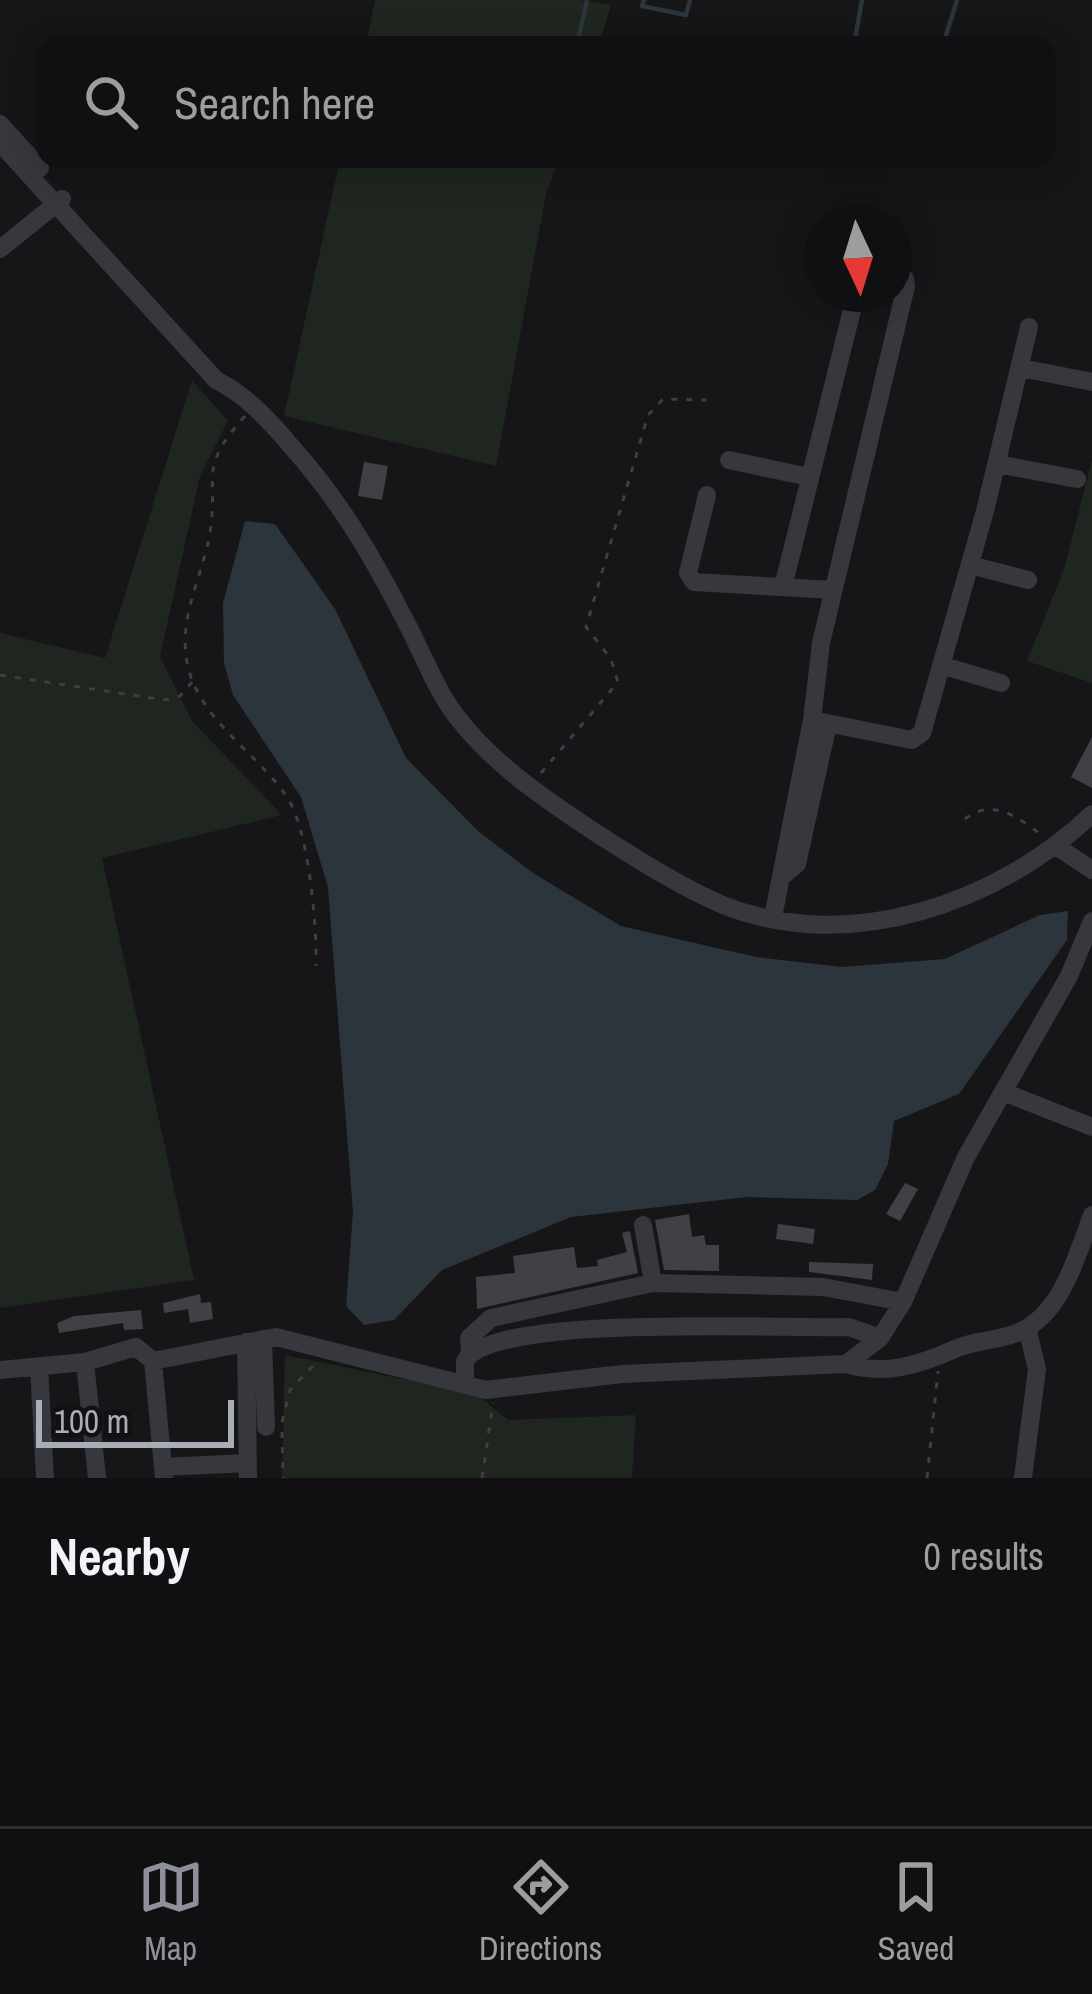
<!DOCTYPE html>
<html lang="en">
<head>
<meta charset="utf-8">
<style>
  :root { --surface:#101012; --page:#1e1e20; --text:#f1f3f6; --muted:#9c9d9f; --line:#303032; --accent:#8c9099 }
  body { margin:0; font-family:"Archivo Narrow",sans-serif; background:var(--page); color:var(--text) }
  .compass { position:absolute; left:804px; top:204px; width:108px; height:108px; border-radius:50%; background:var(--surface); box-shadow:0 6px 30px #0003; rotate:176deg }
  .scale { position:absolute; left:36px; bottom:30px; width:198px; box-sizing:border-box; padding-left:12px; border:6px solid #a8adb8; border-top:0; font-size:33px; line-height:42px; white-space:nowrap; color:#a8adb8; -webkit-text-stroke:9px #111113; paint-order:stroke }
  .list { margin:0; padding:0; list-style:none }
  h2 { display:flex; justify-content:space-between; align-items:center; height:156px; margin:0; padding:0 48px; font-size:51px }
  h2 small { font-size:39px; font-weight:400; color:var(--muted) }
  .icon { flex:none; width:66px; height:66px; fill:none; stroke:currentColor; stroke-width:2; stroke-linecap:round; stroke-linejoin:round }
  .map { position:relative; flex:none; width:1092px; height:1478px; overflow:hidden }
  .search { position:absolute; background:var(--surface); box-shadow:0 6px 30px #0003; left:36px; right:36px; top:36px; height:132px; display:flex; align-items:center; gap:30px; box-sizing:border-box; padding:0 42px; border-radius:24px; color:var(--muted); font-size:45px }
  .sheet { height:348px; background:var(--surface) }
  nav { display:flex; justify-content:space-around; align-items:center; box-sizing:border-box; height:168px; border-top:3px solid var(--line); background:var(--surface); font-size:33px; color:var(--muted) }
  nav a { display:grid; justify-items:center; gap:6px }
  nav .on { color:var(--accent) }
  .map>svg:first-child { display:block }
  .green { fill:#1e261f }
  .water { fill:#2c353c }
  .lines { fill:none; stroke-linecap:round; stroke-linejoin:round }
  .stream { stroke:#2c353c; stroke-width:4.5 }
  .building { fill:#404145 }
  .path { stroke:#3d3f44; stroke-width:3; stroke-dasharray:6 9; stroke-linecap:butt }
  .minor { stroke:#37383d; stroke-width:18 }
</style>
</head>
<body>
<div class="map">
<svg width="1092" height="1478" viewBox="0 0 1092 1478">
  <rect width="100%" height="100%" fill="#161618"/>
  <path class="green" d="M375 0H579L611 5 599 45H366Z
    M340 159H559L546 194 496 466 284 416Z
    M192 380 228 421 200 476 160 657 192 721 282 815 102 858 194 1280 0 1308V633L105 658Z
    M1092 460V683L1027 661 1064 569Z
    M285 1355 476 1394 508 1420 636 1415 632 1478H282Z"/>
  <path class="water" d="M245 521 275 524 335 609 406 758 478 831 533 873 621 926 756 957 842 967 945 959 1040 915 1068 911 1067 940 959 1094 894 1121 888 1164 875 1190 857 1200 747 1197 571 1217 442 1270 394 1320 364 1325 346 1306 353 1212 328 887 301 797 233 695 224 663 223 603Z"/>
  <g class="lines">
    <path class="stream" d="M644 0 642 6 686 15 690 0
      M577 45 587 0
      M854 45 862 0
      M943 45 957 0"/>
  </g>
  <path class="building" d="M364 462 388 466 382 500 358 496Z
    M1092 737V788L1071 777Z
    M905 1183 918 1189 900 1221 886 1214Z
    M689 1214 692 1237 704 1235 706 1245H719V1271L664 1270 655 1220Z
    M778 1224 815 1229 813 1244 776 1239Z
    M630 1231 638 1273 477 1309 476 1277 515 1273 513 1256 574 1247 577 1268 598 1266 597 1260 627 1252 622 1233Z
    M809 1262 873 1264 872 1280 809 1272Z
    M200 1294 201 1303 211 1302 213 1319 190 1323 188 1309 164 1313 163 1303Z
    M141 1310 143 1329 124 1330 123 1323 59 1333 57 1323 74 1316Z"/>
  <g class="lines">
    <path class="path" d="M245 416C197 470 219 472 210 533 202 579 177 618 188 667 201 721 257 753 287 797 309 830 317 926 316 966
      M0 675 165 700 180 696 192 682
      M541 773 618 682 611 659 586 627 648 415 663 399 706 400
      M965 819C991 798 1017 816 1040 834
      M282 1422 290 1390 314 1365
      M282 1432 283 1478
      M482 1478 493 1403
      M927 1478 938 1371"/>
    <path class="minor" d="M0 124 40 168
      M0 143 216 380C246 395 269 420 291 446 340 501 371 554 405 620 422 651 435 689 457 717 495 766 545 799 596 833 636 858 680 887 723 905 849 956 1000 902 1092 814
      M0 249 62 199
      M1021 368 1092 382
      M729 460 809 477
      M997 464 1077 479
      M707 495 688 573 694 582 833 590
      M970 565 1028 580
      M783 587 856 294
      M941 665 1001 683
      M812 720 912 740 922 733 985 511 1029 327
      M1059 848 1092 870
      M784 875 797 864 828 724
      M773 917 812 720 821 643 906 286 905 279 894 276
      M1006 1093 1092 1127
      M643 1225 653 1283
      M263 1339 266 1427
      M246 1342 248 1478
      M470 1353 469 1338 491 1318 653 1283 823 1287 903 1302
      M85 1362 97 1478
      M846 1364C885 1376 919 1365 955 1349 975 1340 998 1341 1019 1332 1062 1314 1077 1255 1092 1215
      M39 1367 45 1478
      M0 1370 85 1362 136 1347 153 1361
      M465 1385V1361C493 1313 786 1329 849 1327L880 1338
      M163 1467 248 1463
      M164 1478 153 1361 276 1337 486 1390 622 1374 846 1364 880 1338 903 1302 966 1157 1069 976 1092 921
      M1023 1478 1037 1369 1027 1328"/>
  </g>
</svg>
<svg class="compass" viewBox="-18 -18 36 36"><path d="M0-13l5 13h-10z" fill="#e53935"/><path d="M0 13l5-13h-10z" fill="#9c9d9f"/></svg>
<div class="scale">100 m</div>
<div class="search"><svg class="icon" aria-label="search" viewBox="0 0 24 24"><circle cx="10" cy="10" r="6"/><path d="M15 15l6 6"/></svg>Search here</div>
</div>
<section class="sheet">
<h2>Nearby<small>0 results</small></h2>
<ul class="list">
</ul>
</section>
<nav>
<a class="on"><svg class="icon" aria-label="map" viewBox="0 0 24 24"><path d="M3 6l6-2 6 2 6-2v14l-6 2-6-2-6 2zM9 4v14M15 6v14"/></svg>Map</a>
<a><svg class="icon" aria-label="directions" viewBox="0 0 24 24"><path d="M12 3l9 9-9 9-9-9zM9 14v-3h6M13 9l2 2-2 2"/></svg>Directions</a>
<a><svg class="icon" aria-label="saved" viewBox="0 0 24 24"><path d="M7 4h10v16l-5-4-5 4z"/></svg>Saved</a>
</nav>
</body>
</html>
